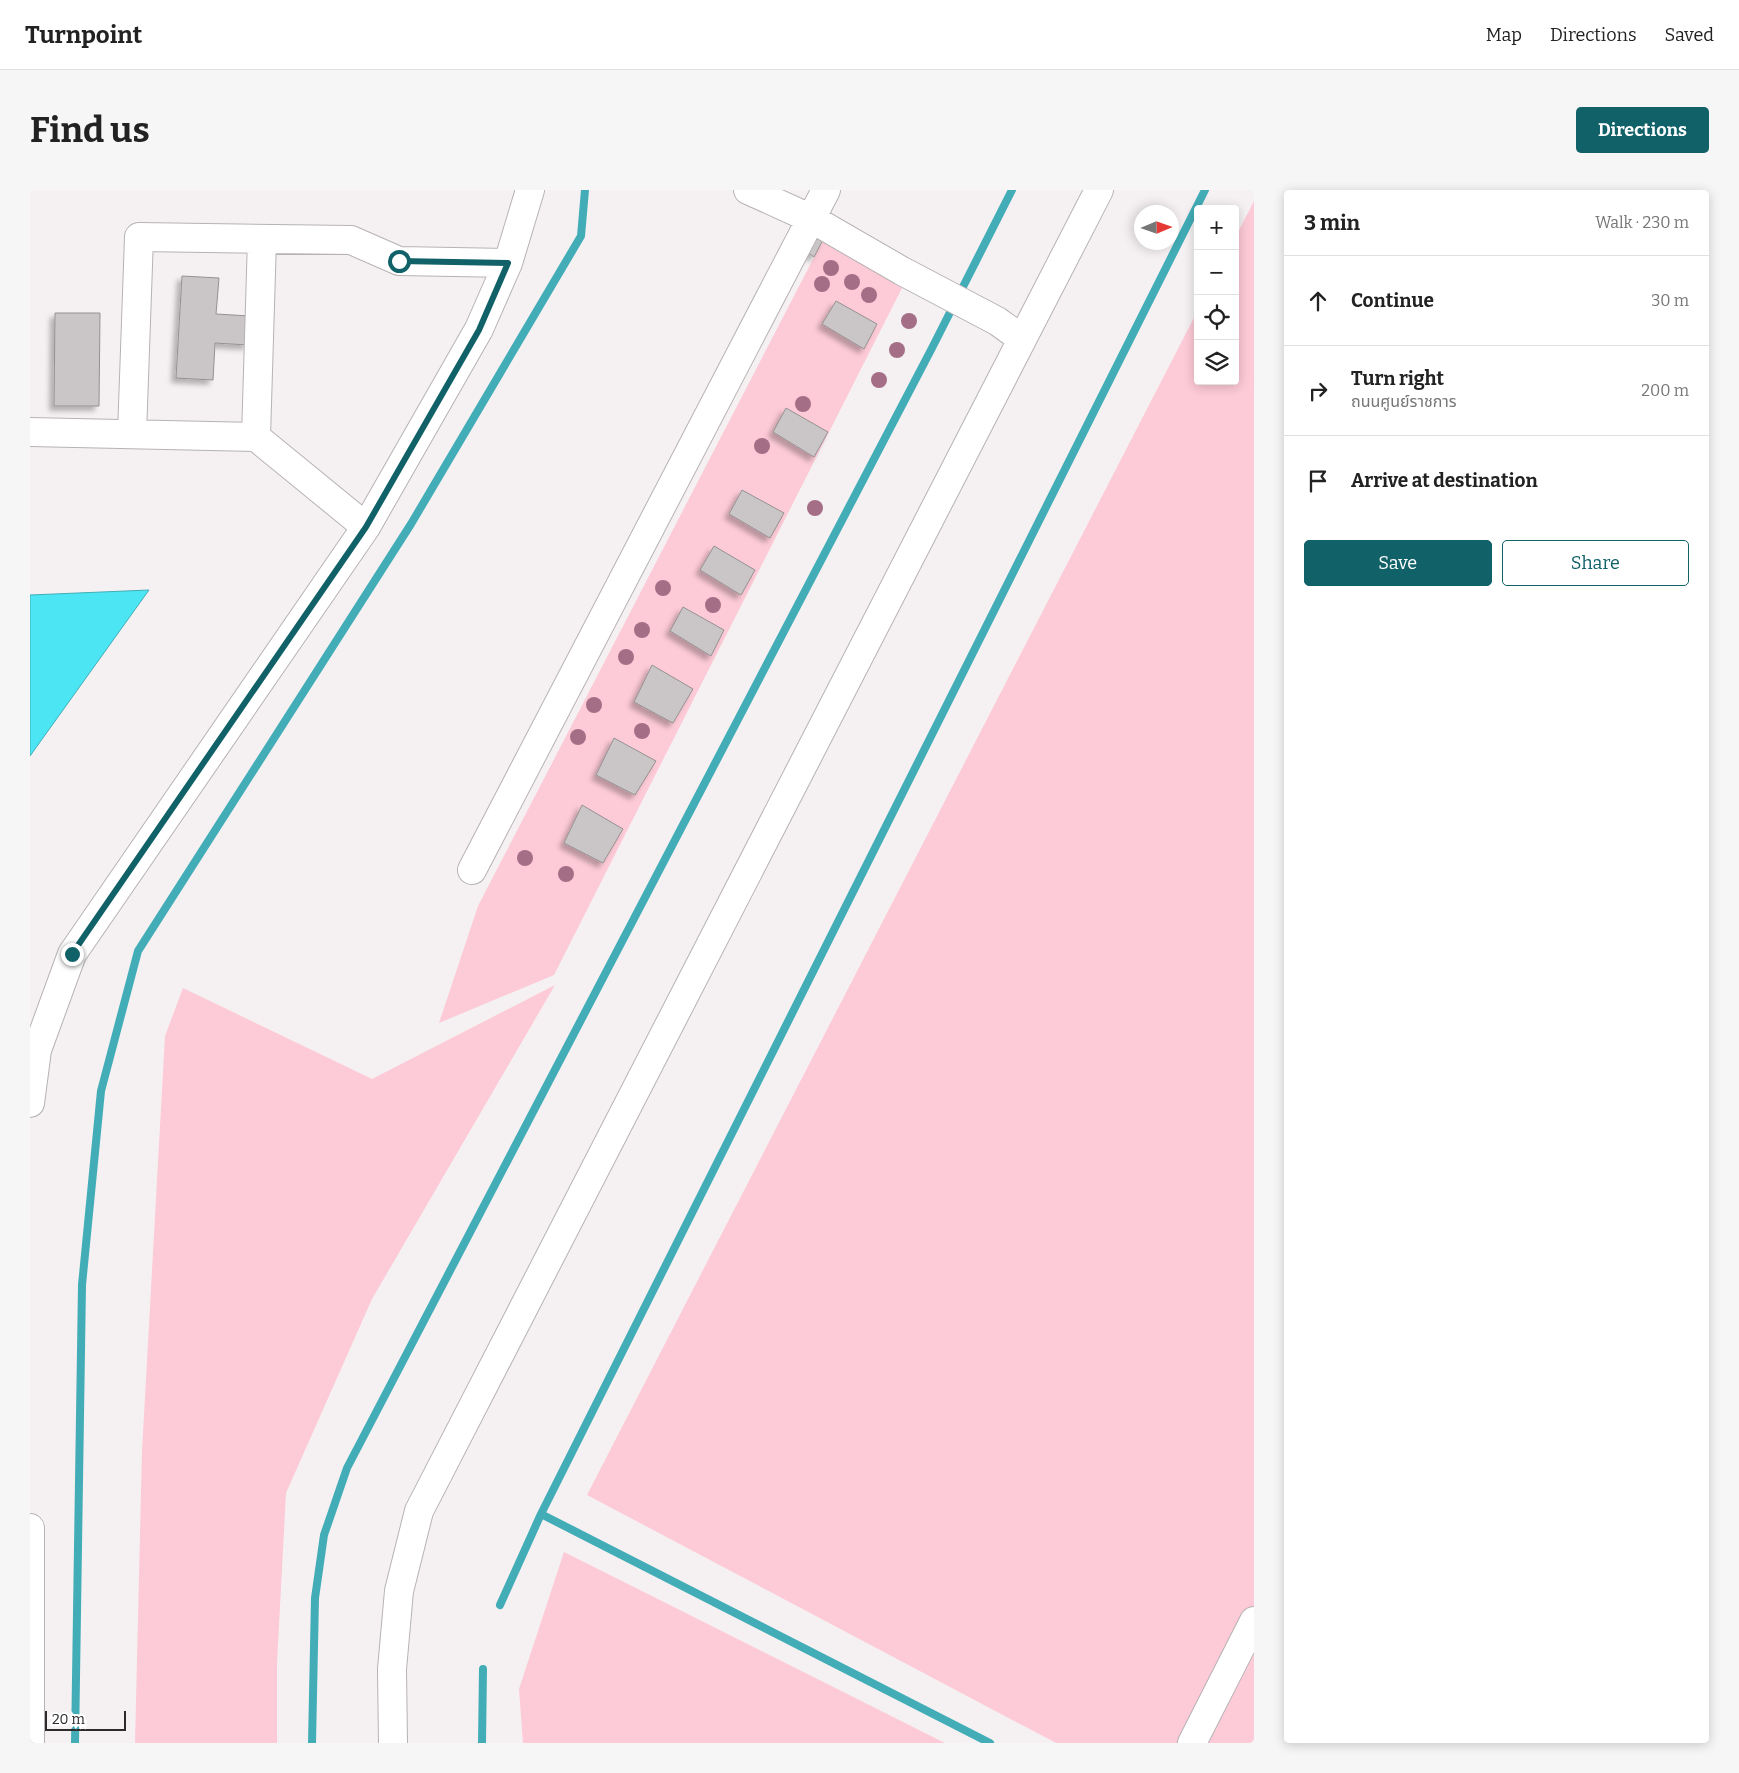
<!DOCTYPE html>
<html lang="en">
<head>
<meta charset="utf-8">
<style>
  :root { --surface:#fff; --page:#f6f6f6; --text:#222; --muted:#767676; --line:#e0e0e0; --accent:#106168 }
  body { margin:0; font-family:Bitter,"Noto Sans Thai",serif; background:var(--page); color:var(--text) }
  .controls { position:absolute; right:15px; top:15px; display:grid; overflow:hidden; border-radius:5px; box-shadow:0 2px 12px #0003 }
  .controls button { width:45px; height:45px; display:grid; place-items:center; padding:0; border:0; border-bottom:1px solid var(--line); background:var(--surface); color:var(--text); font:25px sans-serif }
  .compass { position:absolute; left:1104px; top:15px; width:45px; height:45px; border-radius:50%; background:var(--surface); box-shadow:0 2px 12px #0003; rotate:88deg }
  .scale { position:absolute; left:15px; bottom:12px; width:81px; box-sizing:border-box; padding-left:5px; border:2px solid #2c2a2a; border-top:0; font-size:14px; line-height:18px; white-space:nowrap; color:#2c2a2a; -webkit-text-stroke:4px #fff; paint-order:stroke }
  .stop { position:absolute; width:15px; height:15px; margin:-11px; border:4px solid #106168; border-radius:50%; background:#fff }
  .stop.end { background:#106168; border-color:#fff; box-shadow:0 1px 5px #0008 }
  .list { margin:0; padding:0; list-style:none }
  h2 { display:flex; justify-content:space-between; align-items:center; height:65px; margin:0; padding:0 20px; font-size:21px }
  h2 small { font-size:16px; font-weight:400; color:var(--muted) }
  .list li { display:grid; grid-template-columns:32px 1fr auto; gap:15px; align-items:center; box-sizing:border-box; height:90px; padding:0 20px; border-top:1px solid var(--line) }
  .list b { display:block; font-size:19px; white-space:nowrap }
  .list p { margin:0; font-size:16px; white-space:nowrap; color:var(--muted) }
  .list em { font-size:16px; font-style:normal; color:var(--muted) }
  .actions { display:flex; gap:10px; padding:15px 20px }
  .actions a { flex:1; padding:11px 0; border:1px solid var(--accent); border-radius:5px; text-align:center; font-size:18px; color:var(--accent) }
  .actions .main { background:var(--accent); color:#fff }
  .icon { flex:none; width:28px; height:28px; fill:none; stroke:currentColor; stroke-width:2; stroke-linecap:round; stroke-linejoin:round }
  .map { position:relative; flex:none; width:1224px; height:1553px; overflow:hidden; border-radius:5px }
  header { display:flex; align-items:center; gap:30px; box-sizing:border-box; height:70px; padding:0 25px; background:var(--surface); border-bottom:1px solid var(--line) }
  header strong { font-size:24px }
  nav { display:flex; gap:28px; margin-inline-start:auto; font-size:18px }
  .intro { display:flex; align-items:center; justify-content:space-between; box-sizing:border-box; height:120px; padding:0 30px }
  h1 { margin:0; font-size:35px }
  .button { padding:12px 22px; border-radius:5px; background:var(--accent); color:#fff; font-size:18px; font-weight:700 }
  main { display:flex; gap:30px; padding:0 30px }
  aside { flex:1; background:var(--surface); border-radius:5px; box-shadow:0 2px 12px #0003 }
  .map>svg:first-child { display:block }
  .green { fill:#fdcad7 }
  .water { fill:#4be5f3; stroke:#42adb7 }
  .lines { fill:none; stroke-linecap:round; stroke-linejoin:round }
  .stream { stroke:#42adb7; stroke-width:8 }
  .building { fill:#cac5c6; stroke:#959192; filter:url(#shadow) }
  .minor-casing { stroke:#b7b2b3; stroke-width:30 }
  .minor { stroke:#fff; stroke-width:28 }
  .tree { fill:#a46f86 }
  .route { stroke:#106168; stroke-width:6 }
</style>
</head>
<body>
<header>
<strong>Turnpoint</strong>
<nav><a>Map</a><a>Directions</a><a>Saved</a></nav>
</header>
<div class="intro"><h1>Find us</h1><a class="button">Directions</a></div>
<main>
<div class="map">
<svg width="1224" height="1553" viewBox="0 0 1224 1553">
  <defs>
    <filter id="shadow"><feDropShadow dx="-4.5" dy="4.5" stdDeviation="2.5" flood-color="#0004"/></filter>
  </defs>
  <rect width="100%" height="100%" fill="#f5f1f2"/>
  <path class="green" d="M1224 11V1553H1026L557 1305 1168 120V191H1205V48Z
    M793 50 872 98 524 785 409 833 448 716Z
    M525 795 342 1109 256 1303 247 1473V1553H105L112 1261 135 846 153 798 342 889Z
    M534 1362 915 1553H493L489 1499Z"/>
  <path class="water" d="M119 400 0 566V405Z"/>
  <g class="lines">
    <path class="stream" d="M511 1324 960 1553
      M470 1415 511 1324 1175 0
      M45 1553 52 1095 71 901 108 761 381 334 551 46 555 0
      M282 1553 285 1408 294 1345 317 1278 902 158 982 0
      M452 1553 453 1479"/>
  </g>
  <path class="building" d="M784 44 793 50 784 67 774 60Z
    M152 86 189 88 186 124 220 126 218 155 185 153 183 190 146 188Z
    M806 111 847 134 834 159 792 134Z
    M25 123H70L69 216H24Z
    M756 218 798 242 784 267 743 242Z
    M712 300 754 323 740 348 699 324Z
    M684 356 725 380 711 405 670 380Z
    M653 417 694 440 681 466 640 441Z
    M622 475 663 499 643 533 604 512Z
    M584 548 626 571 605 605 566 585Z
    M552 615 593 639 573 673 534 653Z"/>
  <g class="lines">
    <defs>
      <path id="minor" d="M718 0 782 29 872 81 967 131 992 149
        M0 242 226 247 336 337
        M102 244 109 47 321 50 369 71 478 73
        M226 247 232 49
        M442 680 796 0
        M0 913 7 860 42 764 336 337 449 139 478 73 500 0
        M0 1338V1553
        M363 1553 362 1479 369 1401 389 1321 1069 0
        M1162 1553 1224 1431"/>
    </defs>
    <use href="#minor" class="minor-casing"/>
    <use href="#minor" class="minor"/>
  </g>
  <g class="tree">
    <circle cx="801" cy="78" r="8"/>
    <circle cx="822" cy="92" r="8"/>
    <circle cx="792" cy="94" r="8"/>
    <circle cx="839" cy="105" r="8"/>
    <circle cx="879" cy="131" r="8"/>
    <circle cx="867" cy="160" r="8"/>
    <circle cx="849" cy="190" r="8"/>
    <circle cx="773" cy="214" r="8"/>
    <circle cx="732" cy="256" r="8"/>
    <circle cx="785" cy="318" r="8"/>
    <circle cx="633" cy="398" r="8"/>
    <circle cx="683" cy="415" r="8"/>
    <circle cx="612" cy="440" r="8"/>
    <circle cx="596" cy="467" r="8"/>
    <circle cx="564" cy="515" r="8"/>
    <circle cx="612" cy="541" r="8"/>
    <circle cx="548" cy="547" r="8"/>
    <circle cx="495" cy="668" r="8"/>
    <circle cx="536" cy="684" r="8"/>
  </g>
  <g class="lines">
    <path class="route" d="M42 764 336 337 449 140 478 73 369 71"/>
  </g>
</svg>
<div class="controls">
<button>+</button>
<button>−</button>
<button><svg class="icon" aria-label="locate" viewBox="0 0 24 24"><circle cx="12" cy="12" r="6"/><path d="M12 2v4M12 18v4M2 12h4M18 12h4"/></svg></button>
<button><svg class="icon" aria-label="layers" viewBox="0 0 24 24"><path d="M12 4l9 5-9 5-9-5zM3 14l9 5 9-5"/></svg></button>
</div>
<svg class="compass" viewBox="-18 -18 36 36"><path d="M0-13l5 13h-10z" fill="#e53935"/><path d="M0 13l5-13h-10z" fill="#767676"/></svg>
<div class="scale">20 m</div>
<div class="stop" style="left:369px;top:71px"></div>
<div class="stop end" style="left:42px;top:764px"></div>
</div>
<aside>
<h2>3 min<small>Walk · 230 m</small></h2>
<ul class="list">
<li><svg class="icon" aria-label="ahead" viewBox="0 0 24 24"><path d="M12 20V5M6 11l6-6 6 6"/></svg><div><b>Continue</b></div><em>30 m</em></li>
<li><svg class="icon" aria-label="right" viewBox="0 0 24 24"><path d="M7 20v-9h11M14 6l5 5-5 5"/></svg><div><b>Turn right</b><p>ถนนศูนย์ราชการ</p></div><em>200 m</em></li>
<li><svg class="icon" aria-label="arrive" viewBox="0 0 24 24"><path d="M6 21V4h12l-3 4 3 4H6"/></svg><div><b>Arrive at destination</b></div></li>
</ul>
<div class="actions"><a class="main">Save</a><a>Share</a></div>
</aside>
</main>
</body>
</html>
